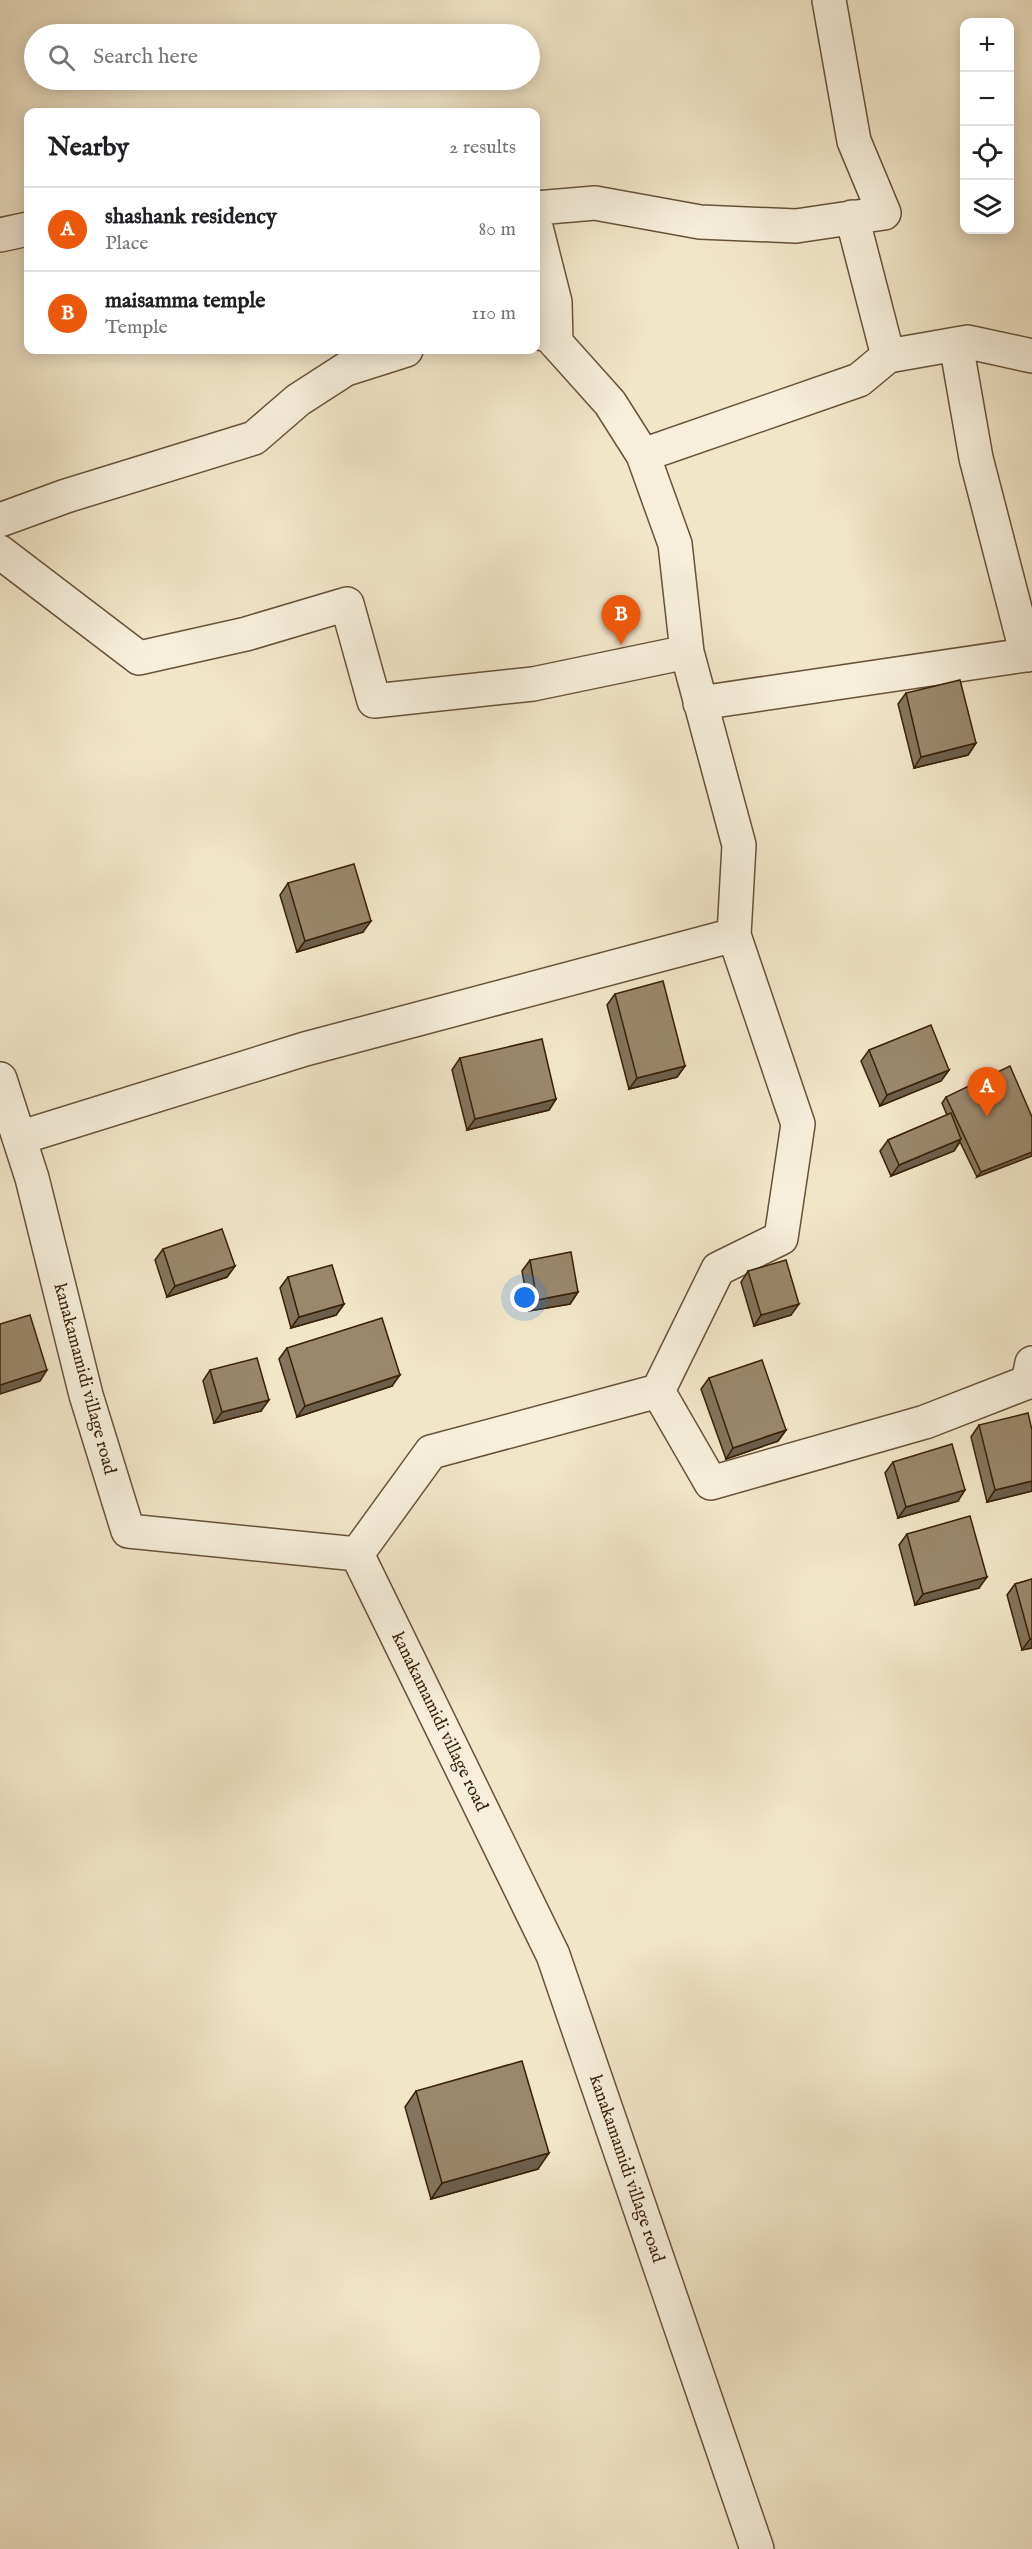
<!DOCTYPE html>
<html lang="en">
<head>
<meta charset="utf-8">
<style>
  :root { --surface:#fff; --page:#f2f2f2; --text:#202124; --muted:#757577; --line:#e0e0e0; --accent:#ea580c }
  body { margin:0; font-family:"IM FELL English",serif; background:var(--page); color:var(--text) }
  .controls { position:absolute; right:18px; top:18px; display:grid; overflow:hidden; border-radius:12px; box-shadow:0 3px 15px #0003 }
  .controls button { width:54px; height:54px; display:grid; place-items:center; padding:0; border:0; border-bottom:2px solid var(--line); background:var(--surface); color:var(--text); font:30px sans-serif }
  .you { position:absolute; left:525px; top:1298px; width:21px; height:21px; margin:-15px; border:4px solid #fff; border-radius:50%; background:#1a73e8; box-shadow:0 0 0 9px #1a73e833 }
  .badge { display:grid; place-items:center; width:39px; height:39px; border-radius:50%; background:var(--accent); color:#fff; font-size:20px; font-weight:700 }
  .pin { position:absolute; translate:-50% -50px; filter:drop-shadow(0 2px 3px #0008) }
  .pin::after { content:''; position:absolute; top:32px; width:21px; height:18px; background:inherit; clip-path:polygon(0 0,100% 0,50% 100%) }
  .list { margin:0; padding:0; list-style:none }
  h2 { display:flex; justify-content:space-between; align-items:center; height:78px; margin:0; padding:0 24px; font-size:26px }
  h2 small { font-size:20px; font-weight:400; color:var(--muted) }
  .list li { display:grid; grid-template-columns:39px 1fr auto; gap:18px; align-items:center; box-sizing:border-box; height:84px; padding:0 24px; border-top:2px solid var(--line) }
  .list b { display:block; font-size:22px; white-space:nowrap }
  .list p { margin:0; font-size:20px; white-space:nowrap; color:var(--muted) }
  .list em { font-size:20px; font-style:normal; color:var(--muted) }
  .icon { flex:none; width:33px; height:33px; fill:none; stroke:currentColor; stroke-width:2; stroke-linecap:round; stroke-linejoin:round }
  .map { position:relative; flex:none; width:1032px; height:2549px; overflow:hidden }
  .search { position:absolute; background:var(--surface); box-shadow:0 3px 15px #0003; left:24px; top:24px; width:516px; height:66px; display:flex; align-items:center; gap:15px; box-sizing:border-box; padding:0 21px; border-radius:33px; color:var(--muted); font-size:22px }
  .panel { position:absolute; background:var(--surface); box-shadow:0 3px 15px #0003; left:24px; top:108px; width:516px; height:246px; border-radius:12px }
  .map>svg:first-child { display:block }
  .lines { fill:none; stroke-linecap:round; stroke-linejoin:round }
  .minor-casing { stroke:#685238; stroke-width:36 }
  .minor { stroke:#f7efdc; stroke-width:33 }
  .wall { fill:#84745d; stroke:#3a2107; stroke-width:1.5 }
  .shaded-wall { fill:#6c5e4c; stroke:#3a2107; stroke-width:1.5 }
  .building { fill:#9a876c; stroke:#3a2107; stroke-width:1.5 }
  .labels { text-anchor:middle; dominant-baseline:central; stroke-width:6; stroke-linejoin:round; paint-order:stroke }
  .street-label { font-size:18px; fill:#3a2107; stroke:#f7efdc }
</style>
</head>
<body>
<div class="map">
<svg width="1032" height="2549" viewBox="0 0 1032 2549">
  <rect width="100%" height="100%" fill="#f2e6c9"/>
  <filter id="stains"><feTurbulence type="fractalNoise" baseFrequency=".00333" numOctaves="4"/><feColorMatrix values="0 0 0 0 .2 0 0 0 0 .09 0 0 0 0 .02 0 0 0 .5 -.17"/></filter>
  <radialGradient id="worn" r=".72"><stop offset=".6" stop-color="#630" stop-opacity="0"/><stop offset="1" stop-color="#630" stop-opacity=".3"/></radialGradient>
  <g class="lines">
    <defs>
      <path id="minor" d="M536 208 595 203 700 222 796 226 884 213 854 141 829 0
        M852 217 888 356 968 342 1032 356
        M536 227 555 302 556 343
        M0 235 28 229
        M956 344 976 458 1027 655
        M643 455 859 380 888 356
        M0 520 66 496 254 438 298 400 346 369 406 350
        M0 552 139 658 246 634 347 604 374 701 533 684 687 652
        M700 703 1032 654
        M0 1079 32 1178 86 1395 128 1531 357 1554 553 1955 757 2549
        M19 1138 305 1049 734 935
        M658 1391 711 1483 925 1422 1028 1382 1032 1363
        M357 1554 431 1452 658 1391 718 1269 781 1238 798 1124 734 935 739 845 687 652 675 544 643 455 610 403 550 336 536 332"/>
    </defs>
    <use href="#minor" class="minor-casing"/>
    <use href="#minor" class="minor"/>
  </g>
  <path class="wall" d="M906 693 976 743 968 755 914 768 898 704Z
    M288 883 363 932 297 952 280 895Z
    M615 994 685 1066 677 1077 629 1089 607 1005Z
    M869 1050 949 1070 941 1081 880 1106 861 1061Z
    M460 1058 556 1099 549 1110 467 1130 452 1070Z
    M946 1097 1032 1117 977 1177 960 1142 954 1151 891 1176 880 1151 888 1140 947 1115 942 1103Z
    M163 1249 235 1266 227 1277 167 1297 155 1260Z
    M530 1260 578 1292 570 1304 529 1311 522 1271Z
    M748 1271 791 1315 754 1326 741 1282Z
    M288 1277 344 1304 336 1315 291 1328 280 1288Z
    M287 1348 392 1386 297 1417 279 1359Z
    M210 1370 261 1411 214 1423 203 1381Z
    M709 1378 786 1430 778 1441 726 1459 701 1389Z
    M979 1425 1032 1491 987 1502 971 1437Z
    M893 1462 958 1501 898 1518 885 1473Z
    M907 1534 979 1588 915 1605 899 1545Z
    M1032 1579V1648L1022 1650 1007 1595 1015 1584Z
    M416 2091 538 2169 431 2199 405 2107Z"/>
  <path class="shaded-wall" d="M976 743 968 755 914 768 921 757Z
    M371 921 363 932 297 952 305 941Z
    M685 1066 677 1077 629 1089 637 1078Z
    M949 1070 941 1081 880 1106 887 1095Z
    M556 1099 549 1110 467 1130 475 1119Z
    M961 1139 954 1151 891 1176 899 1165Z
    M1032 1152V1156L977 1177 981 1172Z
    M235 1266 227 1277 167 1297 175 1286Z
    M578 1292 570 1304 529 1311 537 1300Z
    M344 1304 336 1315 291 1328 299 1317Z
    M799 1304 791 1315 754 1326 761 1315Z
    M47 1370 40 1381 0 1394V1385Z
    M400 1375 392 1386 297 1417 305 1406Z
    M269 1400 261 1411 214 1423 222 1412Z
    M786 1430 778 1441 726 1459 733 1448Z
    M1032 1481V1491L987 1502 995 1490Z
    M965 1490 958 1501 898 1518 906 1507Z
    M987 1577 979 1588 915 1605 923 1594Z
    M1030 1639H1032V1648L1022 1650Z
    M549 2153 538 2169 431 2199 442 2183Z"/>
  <path class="building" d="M960 680 976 743 921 757 906 693Z
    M354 864 371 921 305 941 288 883Z
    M663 981 685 1066 637 1078 615 994Z
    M931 1025 949 1070 887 1095 869 1050Z
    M542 1039 556 1099 475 1119 460 1058Z
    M1010 1066 1032 1117V1152L981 1172 946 1097Z
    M951 1113 961 1139 899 1165 888 1140Z
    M222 1229 235 1266 175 1286 163 1249Z
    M571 1252 578 1292 537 1300 530 1260Z
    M786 1260 799 1304 761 1315 748 1271Z
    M332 1265 344 1304 299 1317 288 1277Z
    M30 1315 47 1370 0 1385V1324Z
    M382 1318 400 1375 305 1406 287 1348Z
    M257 1358 269 1400 222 1412 210 1370Z
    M762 1360 786 1430 733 1448 709 1378Z
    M1028 1413 1032 1430V1481L995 1490 979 1425Z
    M952 1444 965 1490 906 1507 893 1462Z
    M970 1516 987 1577 923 1594 907 1534Z
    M1032 1579V1639H1030L1015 1584Z
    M522 2061 549 2153 442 2183 416 2091Z"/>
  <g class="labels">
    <g class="street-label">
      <text transform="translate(84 1379) rotate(75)">kanakamamidi village road</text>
      <text transform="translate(439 1722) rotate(64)">kanakamamidi village road</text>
      <text transform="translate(626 2169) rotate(71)">kanakamamidi village road</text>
    </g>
  </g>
  <rect width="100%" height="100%" filter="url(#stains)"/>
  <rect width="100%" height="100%" fill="url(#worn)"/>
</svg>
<div class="controls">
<button>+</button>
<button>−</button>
<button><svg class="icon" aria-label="locate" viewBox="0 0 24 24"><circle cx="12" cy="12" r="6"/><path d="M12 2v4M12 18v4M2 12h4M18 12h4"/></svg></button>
<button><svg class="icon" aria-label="layers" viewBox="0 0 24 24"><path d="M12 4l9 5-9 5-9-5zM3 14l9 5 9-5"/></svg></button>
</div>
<div class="you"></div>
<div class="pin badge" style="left:987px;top:1117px">A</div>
<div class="pin badge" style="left:621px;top:645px">B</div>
<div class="search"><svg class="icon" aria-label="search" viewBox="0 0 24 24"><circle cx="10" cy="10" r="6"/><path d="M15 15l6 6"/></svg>Search here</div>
<section class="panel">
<h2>Nearby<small>2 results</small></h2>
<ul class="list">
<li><span class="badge">A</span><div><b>shashank residency</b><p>Place</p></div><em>80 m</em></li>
<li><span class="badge">B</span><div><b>maisamma temple</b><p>Temple</p></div><em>110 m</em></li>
</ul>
</section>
</div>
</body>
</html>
